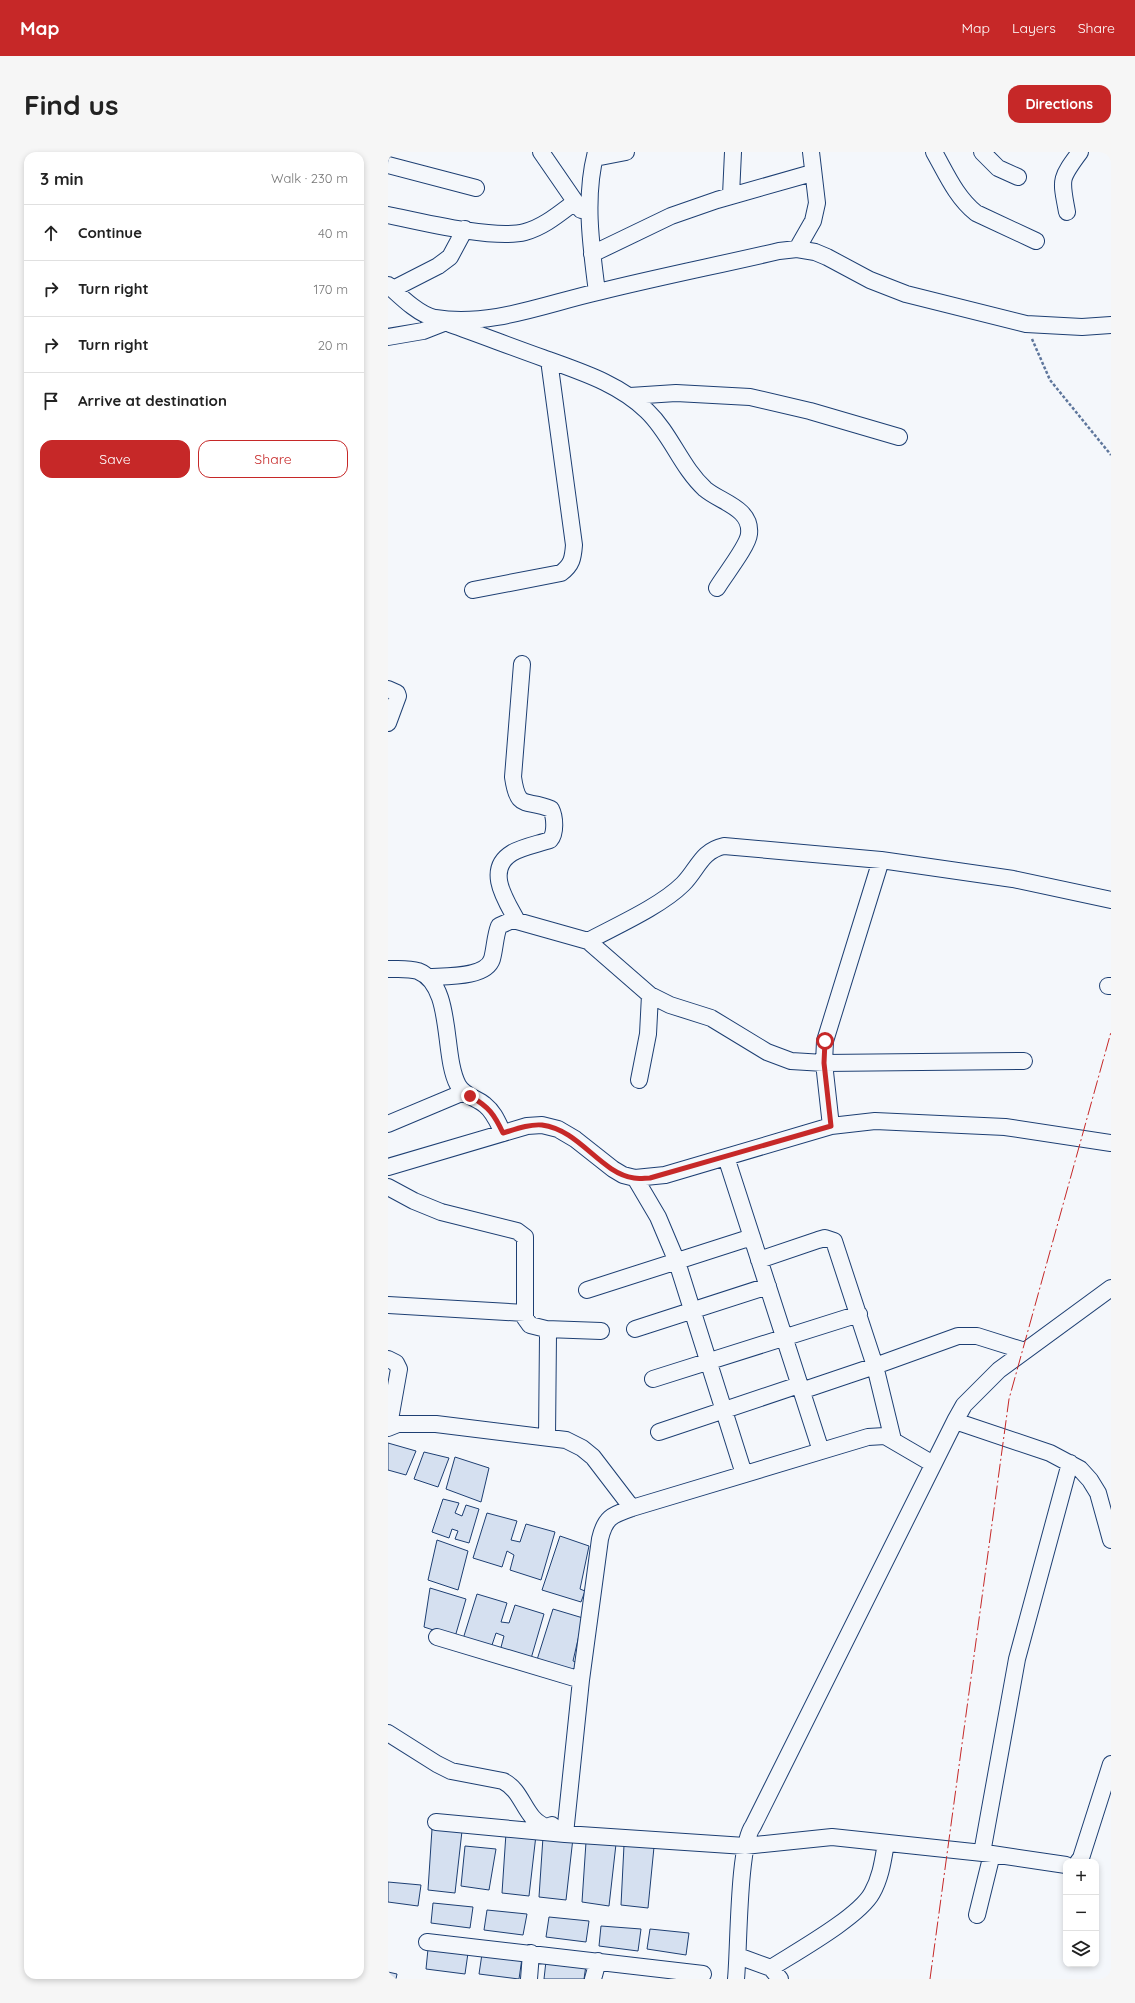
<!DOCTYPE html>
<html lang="en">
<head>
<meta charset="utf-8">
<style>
  :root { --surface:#fff; --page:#f6f6f6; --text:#222; --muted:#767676; --line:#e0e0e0; --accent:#c62828 }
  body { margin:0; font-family:Quicksand,sans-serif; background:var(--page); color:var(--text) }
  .controls { position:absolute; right:12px; bottom:12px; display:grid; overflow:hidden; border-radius:8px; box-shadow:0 2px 6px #0003 }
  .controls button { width:36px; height:36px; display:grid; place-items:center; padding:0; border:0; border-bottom:1px solid var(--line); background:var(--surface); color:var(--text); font:20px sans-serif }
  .stop { position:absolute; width:12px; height:12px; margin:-9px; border:3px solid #c62828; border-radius:50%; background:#fff }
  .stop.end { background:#c62828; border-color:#fff; box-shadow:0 1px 4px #0008 }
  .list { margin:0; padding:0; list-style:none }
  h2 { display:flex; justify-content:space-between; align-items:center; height:52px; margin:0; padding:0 16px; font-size:17px }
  h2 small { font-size:13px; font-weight:400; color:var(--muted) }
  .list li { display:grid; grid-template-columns:26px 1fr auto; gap:12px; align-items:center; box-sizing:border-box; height:56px; padding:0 16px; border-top:1px solid var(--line) }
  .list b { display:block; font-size:15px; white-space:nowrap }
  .list em { font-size:13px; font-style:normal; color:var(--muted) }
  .actions { display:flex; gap:8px; padding:12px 16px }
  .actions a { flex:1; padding:9px 0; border:1px solid var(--accent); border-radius:12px; text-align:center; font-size:14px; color:var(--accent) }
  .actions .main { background:var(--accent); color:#fff }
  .icon { flex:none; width:22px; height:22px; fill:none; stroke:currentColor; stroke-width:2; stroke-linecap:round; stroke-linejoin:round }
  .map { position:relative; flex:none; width:723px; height:1827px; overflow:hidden; border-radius:12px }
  header { display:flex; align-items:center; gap:24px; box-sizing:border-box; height:56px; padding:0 20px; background:var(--accent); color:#fff }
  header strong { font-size:19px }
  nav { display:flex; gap:22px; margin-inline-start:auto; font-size:14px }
  .intro { display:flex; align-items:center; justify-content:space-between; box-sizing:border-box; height:96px; padding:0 24px }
  h1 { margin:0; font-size:28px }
  .button { padding:10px 18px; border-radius:12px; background:var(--accent); color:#fff; font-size:14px; font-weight:700 }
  main { display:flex; gap:24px; padding:0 24px }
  aside { flex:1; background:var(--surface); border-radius:12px; box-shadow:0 2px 6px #0003 }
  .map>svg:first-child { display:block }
  .building { fill:#d5e0f0; stroke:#1d3f73 }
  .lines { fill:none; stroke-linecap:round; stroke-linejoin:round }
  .minor-casing { stroke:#1d3f73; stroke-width:18 }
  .path { stroke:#5e769c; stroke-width:2.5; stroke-dasharray:3 2; stroke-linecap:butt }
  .minor { stroke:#f4f7fb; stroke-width:16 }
  .power { stroke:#c62828; stroke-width:1; stroke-dasharray:14 3 2 3; stroke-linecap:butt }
  .route { stroke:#c62828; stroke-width:5 }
</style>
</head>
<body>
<header>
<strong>Map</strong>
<nav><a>Map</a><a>Layers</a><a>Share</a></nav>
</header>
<div class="intro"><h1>Find us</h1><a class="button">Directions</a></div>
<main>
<aside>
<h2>3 min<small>Walk · 230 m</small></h2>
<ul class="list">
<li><svg class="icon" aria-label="ahead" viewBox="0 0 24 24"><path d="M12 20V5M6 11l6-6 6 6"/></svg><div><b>Continue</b></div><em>40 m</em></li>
<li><svg class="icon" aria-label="right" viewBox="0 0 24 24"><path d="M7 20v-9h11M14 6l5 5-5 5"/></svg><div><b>Turn right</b></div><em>170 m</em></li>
<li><svg class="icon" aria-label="right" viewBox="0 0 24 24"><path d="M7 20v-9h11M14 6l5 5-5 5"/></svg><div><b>Turn right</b></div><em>20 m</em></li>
<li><svg class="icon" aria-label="arrive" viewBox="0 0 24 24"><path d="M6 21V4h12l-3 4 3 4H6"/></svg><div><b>Arrive at destination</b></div></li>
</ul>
<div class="actions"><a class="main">Save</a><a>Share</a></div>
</aside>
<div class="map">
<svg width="723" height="1827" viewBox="0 0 723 1827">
  <rect width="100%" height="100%" fill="#f4f7fb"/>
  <path class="building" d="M0 1291 28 1299 18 1323 0 1318Z
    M36 1300 61 1306 50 1335 26 1327Z
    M67 1305 101 1316 93 1350 58 1337Z
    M55 1347 71 1351 67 1361 74 1364 78 1353 91 1357 81 1391 67 1387 70 1379 64 1377 61 1386 44 1380Z
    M99 1361 129 1369 123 1388 132 1390 138 1372 167 1380 153 1428 122 1418 126 1403 119 1399 114 1415 85 1406Z
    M172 1384 201 1394 192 1437 197 1439 193 1450 154 1438Z
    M49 1388 80 1399 70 1438 40 1428Z
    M42 1436 78 1447 67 1485 36 1475Z
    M89 1442 119 1451 113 1470 121 1471 127 1453 156 1462 142 1510 112 1499 116 1484 108 1481 103 1496 75 1487Z
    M165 1457 195 1466 185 1509 190 1511 186 1522 148 1511Z
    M44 1677 74 1679 67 1741 40 1738Z
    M118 1681 148 1683 141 1744 114 1741Z
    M155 1685 185 1686 178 1748 151 1745Z
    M198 1690 228 1692 221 1754 194 1750Z
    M236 1693 266 1695 260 1756 233 1753Z
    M77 1694 108 1697 101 1738 73 1734Z
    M0 1730 33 1733 30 1754 0 1750Z
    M45 1751 85 1755 82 1776 43 1771Z
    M99 1758 139 1762 135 1783 96 1778Z
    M161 1765 201 1769 198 1790 158 1785Z
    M213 1774 253 1777 250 1799 211 1794Z
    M262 1777 301 1781 298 1803 259 1797Z
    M40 1797 80 1801 77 1822 38 1817Z
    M94 1802 134 1806 131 1827 91 1822Z
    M158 1809 198 1813 196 1827H156Z
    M0 1820 9 1822 8 1827H0Z"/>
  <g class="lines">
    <defs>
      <path id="minor" d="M153 0 193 58
        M208 0C196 45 203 94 209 140
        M546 0C558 21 568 45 588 61L648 89
        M594 0 610 16 630 25
        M207 6 238 0
        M0 13 88 36
        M343 43 345 0
        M679 60C673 27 671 28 692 0
        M0 63C33 70 107 88 137 80 156 75 172 61 187 50
        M409 97 425 69 429 51 423 0
        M204 102 283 64 329 48 424 21
        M0 133C12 144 31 163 47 166 103 175 157 152 210 140 270 125 331 113 391 99L409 97 427 100 439 105 482 128 518 142 638 172 694 175 723 173
        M5 137 50 114 62 105 77 77
        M62 172C93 183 124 195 155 206 193 220 230 231 259 259 283 282 293 315 317 337 332 350 364 356 361 382 360 394 336 424 329 436
        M0 185 35 179 58 170
        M242 244 288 241 362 245 422 259 511 285
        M85 438 173 421C184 413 185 406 186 393L161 208
        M0 537 9 541 10 544 0 571
        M129 769C119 750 96 718 124 701 134 695 150 692 162 688 168 681 167 665 163 657 138 646 130 660 125 625L134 512
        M200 789C228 774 273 754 295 732 310 717 313 699 336 694L493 708 625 727 723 748
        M0 817C10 817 21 816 30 819 66 833 54 904 70 933 76 944 89 946 97 953 106 960 110 971 115 981
        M41 825C58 824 98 826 104 807 107 796 107 784 111 774L122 769H129L200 789 262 843 282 853 323 866 379 900 403 909 436 911 636 909
        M720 834H723
        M251 928 260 882 262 843
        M0 972 76 940
        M443 974 436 911 437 889 493 708
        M338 1005 433 1299
        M0 1015 139 974 154 973 170 977 187 987 225 1017 235 1023 247 1026 277 1023 443 974 487 969 617 975 723 991
        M247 1026 270 1065 289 1110 356 1322
        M0 1035 26 1049 53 1060 129 1079 137 1085V1166L142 1173 158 1177 160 1183 159 1285
        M371 1108 430 1088 437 1086 446 1089 487 1214 505 1288
        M199 1138 364 1085
        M0 1153 137 1161
        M158 1177 213 1179
        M247 1177 380 1134
        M0 1207 8 1211 11 1217 3 1262
        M265 1227 471 1162
        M413 1239 487 1214 570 1184H589L637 1199
        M567 1269 662 1301 692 1317 702 1328 710 1341 723 1388
        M0 1276 10 1272H48L178 1288 194 1296 205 1305 244 1356
        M271 1280 411 1233
        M49 1485 193 1528
        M0 1581 49 1612 63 1619 115 1629C136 1639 136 1668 159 1675L164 1673
        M48 1670 177 1682 357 1694 444 1685 604 1702 678 1713
        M177 1682 193 1528 212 1387C217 1365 224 1363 244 1356L480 1285 497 1284 545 1312
        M594 1701 629 1507 682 1311
        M690 1710 693 1706 723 1612
        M589 1763 604 1702
        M39 1790 315 1822
        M350 1804 383 1816 392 1827
        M383 1816C408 1800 471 1765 484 1741 493 1725 495 1708 498 1691
        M141 1827 143 1801
        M205 1827 210 1809
        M348 1827C351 1797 350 1693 365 1674L567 1269 576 1253 611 1218 723 1136"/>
    </defs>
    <use href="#minor" class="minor-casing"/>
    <path class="path" d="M644 187 662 228 723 303"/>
    <use href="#minor" class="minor"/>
    <path class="power" d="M542 1827 621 1247 723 880"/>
  </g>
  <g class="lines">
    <path class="route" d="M82 944C101 955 106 962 115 981 128 977 141 972 154 973 192 978 212 1021 246 1026 251 1027 257 1026 262 1026L443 974 436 911 437 889"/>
  </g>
</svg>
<div class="controls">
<button>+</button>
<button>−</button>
<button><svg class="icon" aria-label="layers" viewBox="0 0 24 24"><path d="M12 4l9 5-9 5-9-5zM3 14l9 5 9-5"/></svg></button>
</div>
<div class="stop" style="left:437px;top:889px"></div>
<div class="stop end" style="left:82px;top:944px"></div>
</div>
</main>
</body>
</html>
